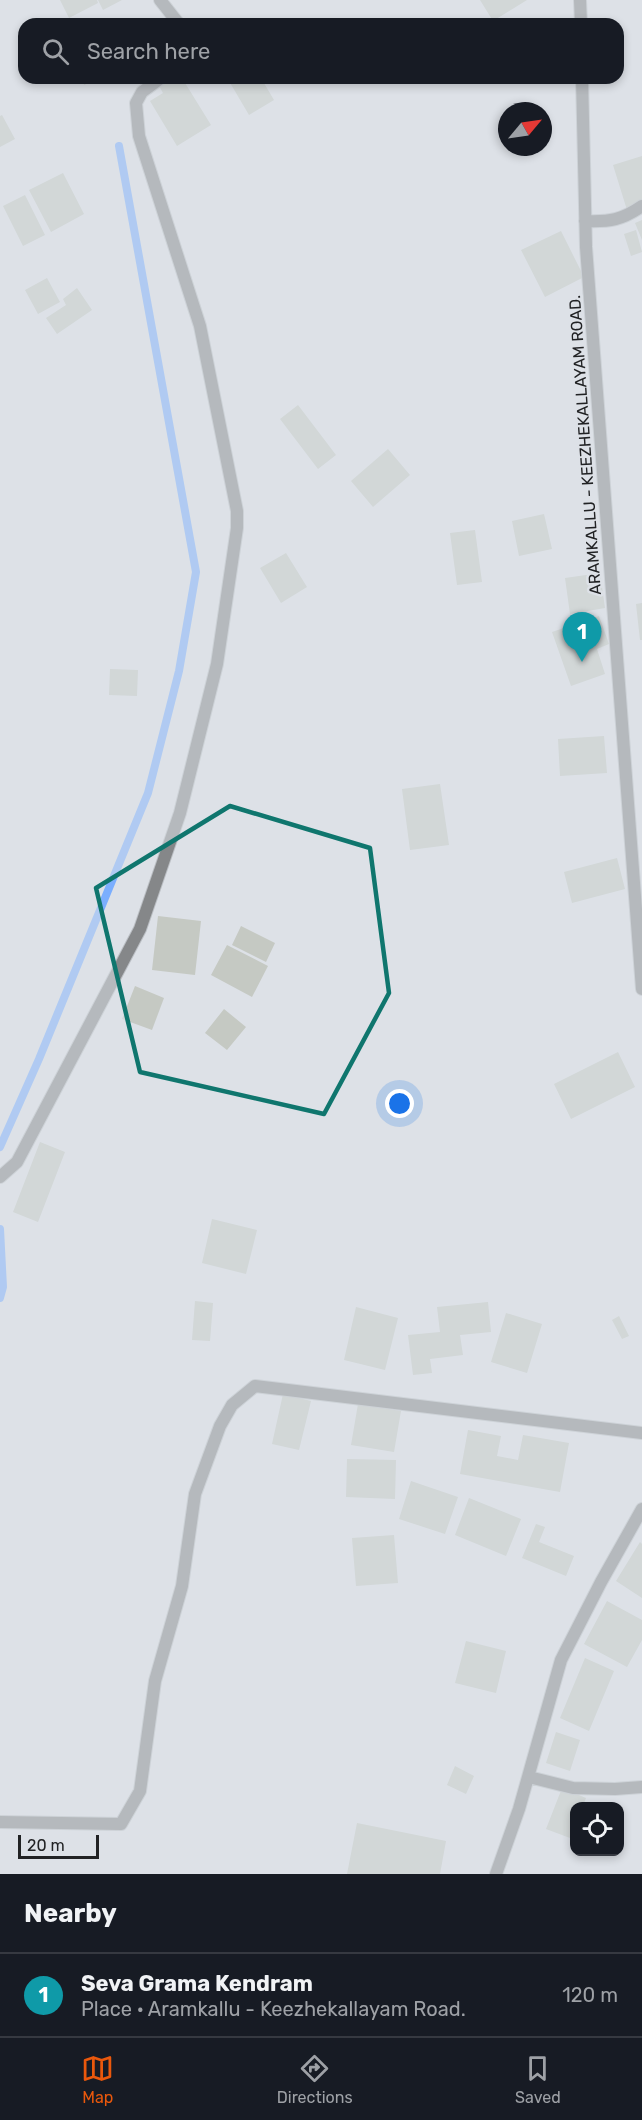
<!DOCTYPE html>
<html lang="en">
<head>
<meta charset="utf-8">
<style>
  :root { --surface:#171b24; --page:#20242c; --text:#f1f3f6; --muted:#9ea1a6; --line:#363941; --accent:#ea580c }
  body { margin:0; font-family:Rubik,sans-serif; background:var(--page); color:var(--text) }
  .controls { position:absolute; right:18px; bottom:18px; display:grid; overflow:hidden; border-radius:12px; box-shadow:0 3px 9px #0003 }
  .controls button { width:54px; height:54px; display:grid; place-items:center; padding:0; border:0; border-bottom:2px solid var(--line); background:var(--surface); color:var(--text); font:30px sans-serif }
  .compass { position:absolute; left:498px; top:102px; width:54px; height:54px; border-radius:50%; background:var(--surface); box-shadow:0 3px 9px #0003; rotate:61deg }
  .scale { position:absolute; left:18px; bottom:15px; width:81px; box-sizing:border-box; padding-left:6px; border:3px solid #212224; border-top:0; font-size:16px; line-height:21px; white-space:nowrap; color:#212224; -webkit-text-stroke:4px #dde1e7; paint-order:stroke }
  .you { position:absolute; left:400px; top:1104px; width:21px; height:21px; margin:-15px; border:4px solid #fff; border-radius:50%; background:#1a73e8; box-shadow:0 0 0 9px #1a73e833 }
  .badge { display:grid; place-items:center; width:39px; height:39px; border-radius:50%; background:var(--accent); color:#fff; font-size:20px; font-weight:700 }
  .pin { position:absolute; translate:-50% -50px; filter:drop-shadow(0 2px 3px #0008) }
  .pin::after { content:''; position:absolute; top:32px; width:21px; height:18px; background:inherit; clip-path:polygon(0 0,100% 0,50% 100%) }
  .list { margin:0; padding:0; list-style:none }
  h2 { display:flex; justify-content:space-between; align-items:center; height:78px; margin:0; padding:0 24px; font-size:26px }
  h2 small { font-size:20px; font-weight:400; color:var(--muted) }
  .list li { display:grid; grid-template-columns:39px 1fr auto; gap:18px; align-items:center; box-sizing:border-box; height:84px; padding:0 24px; border-top:2px solid var(--line) }
  .list b { display:block; font-size:22px; white-space:nowrap }
  .list p { margin:0; font-size:20px; white-space:nowrap; color:var(--muted) }
  .list em { font-size:20px; font-style:normal; color:var(--muted) }
  .icon { flex:none; width:33px; height:33px; fill:none; stroke:currentColor; stroke-width:2; stroke-linecap:round; stroke-linejoin:round }
  .map { position:relative; flex:none; width:642px; height:1874px; overflow:hidden }
  .search { position:absolute; background:var(--surface); box-shadow:0 3px 9px #0003; left:18px; right:18px; top:18px; height:66px; display:flex; align-items:center; gap:15px; box-sizing:border-box; padding:0 21px; border-radius:18px; color:var(--muted); font-size:22px }
  .sheet { height:162px; background:var(--surface) }
  nav { display:flex; justify-content:space-around; align-items:center; box-sizing:border-box; height:84px; border-top:2px solid var(--line); background:var(--surface); font-size:16px; color:var(--muted) }
  nav a { display:grid; justify-items:center; gap:3px }
  nav .on { color:var(--accent) }
  .map>svg:first-child { display:block }
  .lines { fill:none; stroke-linecap:round; stroke-linejoin:round }
  .stream { stroke:#7baefe; stroke-width:8 }
  .building { fill:#c5c9c3 }
  .minor-casing { stroke:#bbbfc4; stroke-width:14 }
  .minor { stroke:#858789; stroke-width:12 }
  .marked { fill:none; stroke:#0f766e; stroke-width:4.5; stroke-linejoin:round }
  .labels { text-anchor:middle; dominant-baseline:central; stroke-width:5; stroke-linejoin:round; paint-order:stroke }
  .street-label { font-size:16px; fill:#212224; stroke:#dde1e7 }
</style>
</head>
<body>
<div class="map">
<svg width="642" height="1874" viewBox="0 0 642 1874">
  <rect width="100%" height="100%" fill="#dde1e7"/>
  <g class="lines">
    <path class="stream" d="M0 1147 39 1059 148 793 179 671 196 572 119 146
      M0 1229 3 1287 0 1298"/>
  </g>
  <path class="building" d="M60 0H97L98 3 69 18Z
    M98 0H122L103 10Z
    M480 0H527L493 21Z
    M82 78H101L84 85Z
    M169 78H182L211 125 177 146 150 101 163 93 158 84Z
    M234 78H261L274 100 249 115 229 81Z
    M2 115 15 139 0 147V116Z
    M642 156V205L627 210 613 165Z
    M63 173 84 214 51 232 29 190Z
    M25 195 45 235 23 246 3 206Z
    M642 220V240L635 223Z
    M636 230 642 252 631 256 624 234Z
    M561 231 584 277 545 297 521 250Z
    M47 278 60 302 38 314 25 290Z
    M77 288 92 310 57 334 46 318 66 305 63 299Z
    M298 405 336 455 318 469 280 419Z
    M388 449 410 475 373 507 351 481Z
    M544 514 552 549 519 556 512 521Z
    M475 530 482 582 457 585 450 533Z
    M286 553 307 587 281 603 260 568Z
    M600 573 605 608 570 614 565 578Z
    M642 603V640H640L636 604Z
    M599 616 609 644 597 649 605 674 571 686 552 632Z
    M110 669 138 670 137 696 109 695Z
    M604 736 607 773 560 776 558 739Z
    M440 784 449 845 410 850 402 789Z
    M617 858 625 889 572 903 564 872Z
    M158 916 201 921 195 975 152 970Z
    M241 926 275 943 266 962 232 945Z
    M227 945 268 966 252 997 211 975Z
    M135 986 164 998 152 1030 122 1019Z
    M224 1009 246 1027 227 1050 205 1033Z
    M618 1052 635 1087 571 1119 554 1084Z
    M40 1142 65 1152 38 1222 13 1212Z
    M212 1219 257 1230 246 1274 202 1263Z
    M195 1301 213 1303 210 1341 192 1340Z
    M488 1302 491 1332 460 1335 463 1355 430 1359 432 1373 413 1375 408 1335 440 1332 437 1307Z
    M356 1307 398 1318 385 1370 344 1360Z
    M506 1313 542 1324 527 1373 491 1362Z
    M619 1316 629 1336 622 1339 612 1320Z
    M283 1394 311 1401 299 1450 272 1444Z
    M358 1404 401 1411 394 1452 351 1445Z
    M468 1430 501 1436 497 1456 518 1460 523 1435 569 1443 560 1492 460 1474Z
    M347 1459 396 1460 395 1499 346 1497Z
    M411 1481 458 1497 445 1534 399 1519Z
    M469 1498 521 1519 506 1556 455 1535Z
    M536 1524 545 1527 539 1542 574 1556 566 1576 522 1558Z
    M394 1535 398 1583 356 1586 352 1538Z
    M640 1542 642 1544V1598L616 1581Z
    M607 1601 642 1620V1640L627 1667 584 1644Z
    M466 1641 506 1651 496 1693 455 1683Z
    M585 1658 614 1671 589 1731 560 1718Z
    M556 1732 580 1740 570 1771 546 1763Z
    M455 1766 474 1776 466 1794 447 1785Z
    M562 1788 586 1798 583 1806H574V1827L570 1838 546 1829Z
    M357 1823 446 1841 440 1874H347Z"/>
  <g class="lines">
    <defs>
      <path id="minor" d="M160 0 179 24
        M580 0 581 24
        M582 78 586 247 642 989
        M585 221C610 222 622 220 642 206
        M0 1177 17 1162 140 929 180 813 217 664 237 528V511L200 326 139 136 136 103 142 92 161 78
        M529 1777 573 1788 615 1789 642 1787
        M0 1822 121 1824 140 1791 155 1681 182 1586 195 1494 220 1426 232 1405 255 1386 642 1433
        M496 1874 519 1809 561 1660 601 1582 642 1509"/>
    </defs>
    <use href="#minor" class="minor-casing"/>
    <use href="#minor" class="minor"/>
  </g>
  <path d="M0 0H642V1874H0ZM230 806 370 848 389 993 324 1114 140 1072 96 888Z" fill="#dde1e7" fill-opacity=".55" fill-rule="evenodd"/>
  <path class="marked" d="M230 806 370 848 389 993 324 1114 140 1072 96 888Z"/>
  <g class="labels">
    <g class="street-label">
      <text transform="translate(585 445) rotate(-94)">ARAMKALLU - KEEZHEKALLAYAM ROAD.</text>
    </g>
  </g>
</svg>
<div class="controls">
<button><svg class="icon" aria-label="locate" viewBox="0 0 24 24"><circle cx="12" cy="12" r="6"/><path d="M12 2v4M12 18v4M2 12h4M18 12h4"/></svg></button>
</div>
<svg class="compass" viewBox="-18 -18 36 36"><path d="M0-13l5 13h-10z" fill="#e53935"/><path d="M0 13l5-13h-10z" fill="#9ea1a6"/></svg>
<div class="scale">20 m</div>
<div class="you"></div>
<div class="pin badge" style="left:582px;top:662px;background:#0f9aa8">1</div>
<div class="search"><svg class="icon" aria-label="search" viewBox="0 0 24 24"><circle cx="10" cy="10" r="6"/><path d="M15 15l6 6"/></svg>Search here</div>
</div>
<section class="sheet">
<h2>Nearby<small></small></h2>
<ul class="list">
<li><span class="badge" style="background:#0f9aa8">1</span><div><b>Seva Grama Kendram</b><p>Place · Aramkallu - Keezhekallayam Road.</p></div><em>120 m</em></li>
</ul>
</section>
<nav>
<a class="on"><svg class="icon" aria-label="map" viewBox="0 0 24 24"><path d="M3 6l6-2 6 2 6-2v14l-6 2-6-2-6 2zM9 4v14M15 6v14"/></svg>Map</a>
<a><svg class="icon" aria-label="directions" viewBox="0 0 24 24"><path d="M12 3l9 9-9 9-9-9zM9 14v-3h6M13 9l2 2-2 2"/></svg>Directions</a>
<a><svg class="icon" aria-label="saved" viewBox="0 0 24 24"><path d="M7 4h10v16l-5-4-5 4z"/></svg>Saved</a>
</nav>
</body>
</html>
